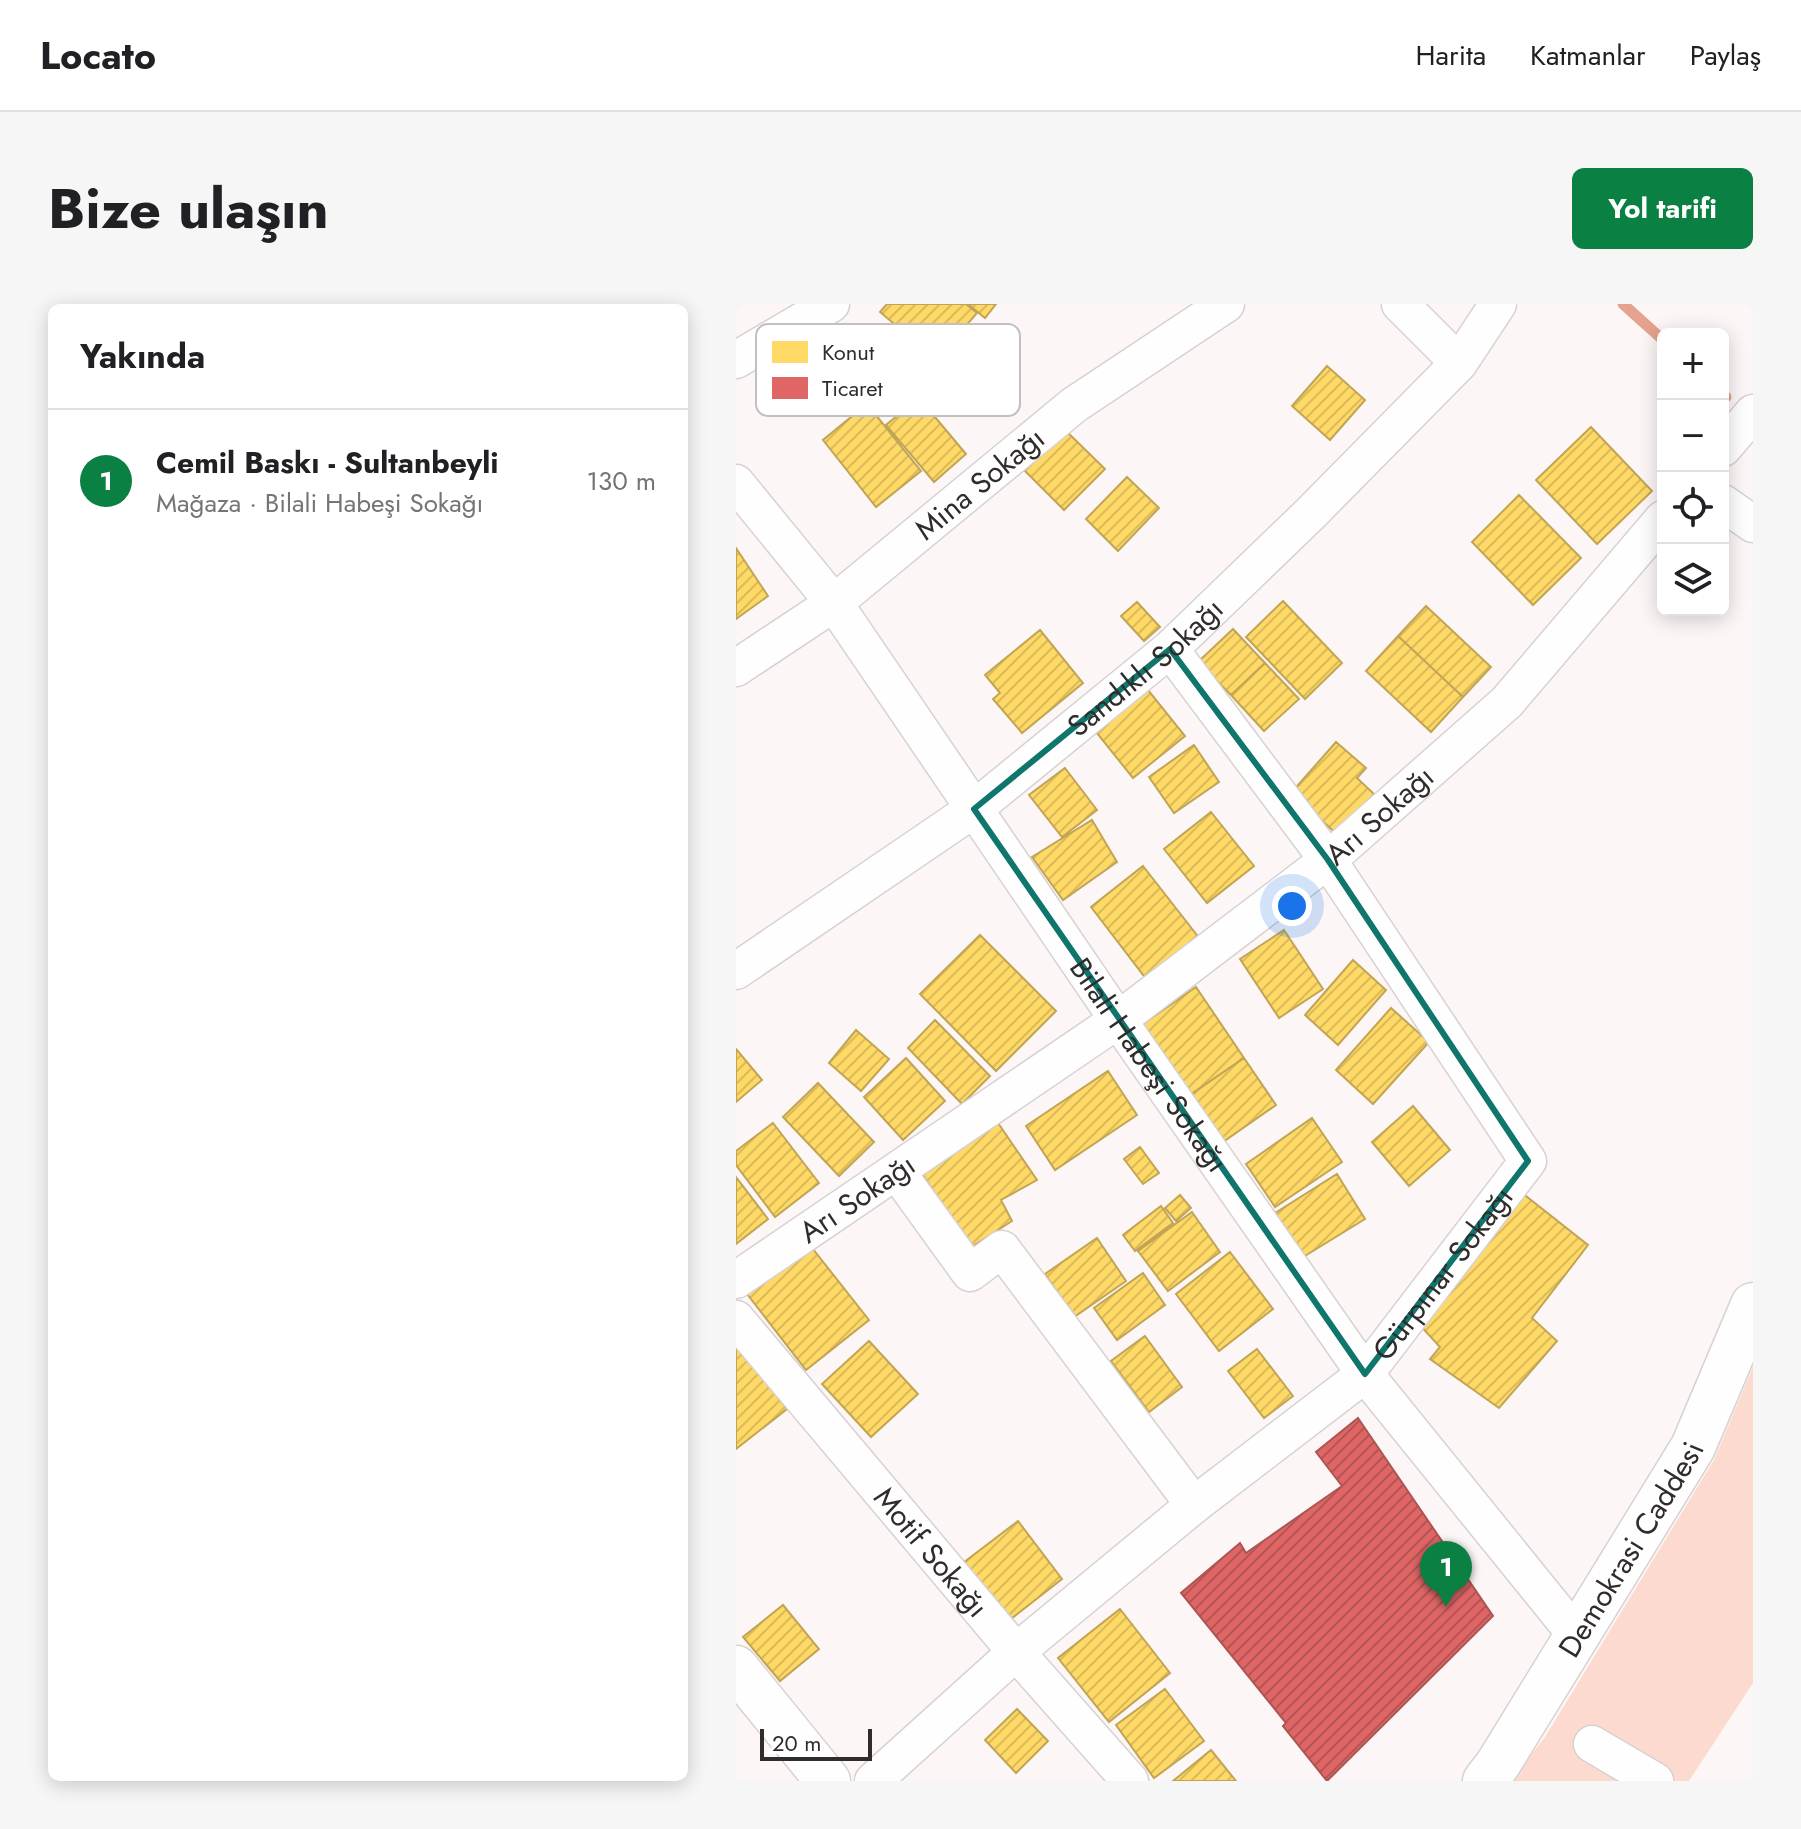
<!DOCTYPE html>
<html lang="tr">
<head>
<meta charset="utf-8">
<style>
  :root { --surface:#fff; --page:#f6f6f6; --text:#202124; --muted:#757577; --line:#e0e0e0; --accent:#0b8043 }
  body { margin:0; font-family:Jost,sans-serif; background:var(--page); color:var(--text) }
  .controls { position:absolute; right:24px; top:24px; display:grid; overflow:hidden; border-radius:12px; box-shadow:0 4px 20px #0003 }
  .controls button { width:72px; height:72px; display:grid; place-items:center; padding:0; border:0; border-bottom:2px solid var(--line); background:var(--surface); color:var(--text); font:40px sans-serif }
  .scale { position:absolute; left:24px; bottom:20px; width:112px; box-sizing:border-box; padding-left:8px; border:4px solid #302c2b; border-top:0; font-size:22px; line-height:28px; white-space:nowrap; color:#302c2b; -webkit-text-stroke:6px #fff; paint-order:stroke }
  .you { position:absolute; left:556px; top:602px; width:28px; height:28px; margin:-20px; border:6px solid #fff; border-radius:50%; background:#1a73e8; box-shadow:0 0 0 12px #1a73e833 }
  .badge { display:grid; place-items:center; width:52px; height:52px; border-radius:50%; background:var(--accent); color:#fff; font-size:26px; font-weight:700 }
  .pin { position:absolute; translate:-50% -66px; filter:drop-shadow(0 2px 4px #0008) }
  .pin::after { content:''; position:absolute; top:42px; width:28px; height:24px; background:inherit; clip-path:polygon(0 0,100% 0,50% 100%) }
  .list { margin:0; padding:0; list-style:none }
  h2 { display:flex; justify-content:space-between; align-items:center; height:104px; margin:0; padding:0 32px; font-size:34px }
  h2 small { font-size:26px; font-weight:400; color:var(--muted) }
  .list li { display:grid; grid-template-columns:52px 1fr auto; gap:24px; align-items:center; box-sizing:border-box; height:144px; padding:0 32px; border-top:2px solid var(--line) }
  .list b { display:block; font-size:30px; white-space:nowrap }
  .list p { margin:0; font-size:26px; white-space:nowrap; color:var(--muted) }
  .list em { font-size:26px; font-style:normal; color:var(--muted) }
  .icon { flex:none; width:44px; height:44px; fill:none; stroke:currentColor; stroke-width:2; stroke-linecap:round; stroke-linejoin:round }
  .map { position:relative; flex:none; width:1017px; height:1477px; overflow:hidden; border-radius:12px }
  header { display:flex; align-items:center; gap:48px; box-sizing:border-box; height:112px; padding:0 40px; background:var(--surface); border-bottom:2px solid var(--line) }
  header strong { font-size:38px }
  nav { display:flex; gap:44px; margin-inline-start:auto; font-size:28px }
  .intro { display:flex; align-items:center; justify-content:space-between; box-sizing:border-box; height:192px; padding:0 48px }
  h1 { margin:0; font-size:56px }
  .button { padding:20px 36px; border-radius:12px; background:var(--accent); color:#fff; font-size:28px; font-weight:700 }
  main { display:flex; gap:48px; padding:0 48px }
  aside { flex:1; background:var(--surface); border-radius:12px; box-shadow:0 4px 20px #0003 }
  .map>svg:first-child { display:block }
  .grass { fill:#fddacf }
  .homes { fill:url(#homes-hatch); stroke:#c1a554; stroke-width:2 }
  .shops { fill:url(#shops-hatch); stroke:#ab5554; stroke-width:2 }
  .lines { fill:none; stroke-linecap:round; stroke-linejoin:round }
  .stream { stroke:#e5a28e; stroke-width:11 }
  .street-casing { stroke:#d7d2d1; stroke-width:39 }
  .secondary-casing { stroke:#d7d2d1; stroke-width:47 }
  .street { stroke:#fffefe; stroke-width:36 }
  .secondary { stroke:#fffefe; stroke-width:44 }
  .marked { fill:none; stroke:#0f766e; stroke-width:6; stroke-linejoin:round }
  .labels { text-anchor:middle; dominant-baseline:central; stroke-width:8; stroke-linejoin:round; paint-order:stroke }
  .street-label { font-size:30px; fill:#302c2b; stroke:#fff }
  .key { fill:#fff; stroke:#c1c0bf; stroke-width:2 }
  .key-label { font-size:22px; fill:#302c2b }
</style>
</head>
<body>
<header>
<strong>Locato</strong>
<nav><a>Harita</a><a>Katmanlar</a><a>Paylaş</a></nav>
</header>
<div class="intro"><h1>Bize ulaşın</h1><a class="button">Yol tarifi</a></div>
<main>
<aside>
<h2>Yakında<small></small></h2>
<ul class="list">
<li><span class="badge">1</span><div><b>Cemil Baskı - Sultanbeyli</b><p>Mağaza · Bilali Habeşi Sokağı</p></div><em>130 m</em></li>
</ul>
</aside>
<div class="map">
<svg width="1017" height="1477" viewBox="0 0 1017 1477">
  <defs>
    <pattern id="homes-hatch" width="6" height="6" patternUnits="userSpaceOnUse" patternTransform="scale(2)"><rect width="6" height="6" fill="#ffd966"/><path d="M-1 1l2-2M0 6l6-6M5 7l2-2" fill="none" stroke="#dbba59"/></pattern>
    <pattern id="shops-hatch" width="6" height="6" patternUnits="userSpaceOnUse" patternTransform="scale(2)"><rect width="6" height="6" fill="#e06666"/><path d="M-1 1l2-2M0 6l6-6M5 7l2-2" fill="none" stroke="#b65454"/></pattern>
  </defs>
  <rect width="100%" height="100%" fill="#fcf7f6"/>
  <path class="grass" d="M1017 1063V1379L953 1477H775L809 1433 978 1156Z"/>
  <path class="homes" d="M151 0H230L241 9 201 56 144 8Z
    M232 0H260L249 14Z
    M591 62 629 96 594 136 556 102Z
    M183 94 230 150 198 178 150 121Z
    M131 100 185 167 140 203 87 136Z
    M324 121 369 165 328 206 284 162Z
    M855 123 916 187 861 240 800 176Z
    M391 173 423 204 382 247 350 215Z
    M783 191 845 254 797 301 736 238Z
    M0 244 32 292 0 315Z
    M547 297 606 359 569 395 510 333Z
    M401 298 424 323 408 337 385 312Z
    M690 302 755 363 727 393 662 332Z
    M497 325 529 359 495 391 462 358Z
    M304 326 347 379 286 429 257 395 264 389 249 371Z
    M662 332 727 393 695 428 630 367Z
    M529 359 563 395 528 427 495 391Z
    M412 386 449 432 397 474 360 428Z
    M600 438 630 464 621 474 639 491 603 532 555 489Z
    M458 441 483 478 438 509 413 473Z
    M329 464 361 506 326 533 293 491Z
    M475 508 518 562 471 599 428 545Z
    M356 516 381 558 327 596 296 553Z
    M407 562 464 635 411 676 355 603Z
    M548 626 587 685 543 714 504 655Z
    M244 631 320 707 260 767 184 690Z
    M617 656 650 686 602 741 569 711Z
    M460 683 508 754 451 793 404 722Z
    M655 704 693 738 637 800 600 766Z
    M199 716 254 772 226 800 172 744Z
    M120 726 153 755 125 787 93 759Z
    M0 745 26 776 0 798Z
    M170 754 209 797 167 836 128 793Z
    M508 754 540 801 484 840 451 793Z
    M372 767 401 811 319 866 290 822Z
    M82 779 138 838 103 872 47 813Z
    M677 802 714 846 673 882 636 838Z
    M576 814 606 858 539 903 510 860Z
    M260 816 301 876 265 896 276 917 234 944 187 871Z
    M37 819 83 879 39 913 0 861V847Z
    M404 843 423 869 407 880 388 855Z
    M601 870 629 915 564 955 536 911Z
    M0 873 32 915 0 940Z
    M781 885 852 941 796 1014 821 1037 763 1104 694 1055 704 1043 681 1018Z
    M444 891 455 904 440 917 429 904Z
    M425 902 437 919 399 947 387 931Z
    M456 908 484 948 432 987 402 947Z
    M361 934 390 977 338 1013 309 970Z
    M73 940 133 1016 70 1066 11 990Z
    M494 948 537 1005 483 1047 440 990Z
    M407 969 429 1001 381 1036 358 1004Z
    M409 1032 446 1083 413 1108 375 1057Z
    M133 1037 182 1090 135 1133 86 1080Z
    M0 1040 51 1105 0 1145Z
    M521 1045 557 1092 528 1114 492 1067Z
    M282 1217 326 1275 271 1318 227 1259Z
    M47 1301 83 1345 44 1377 7 1333Z
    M384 1305 434 1369 373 1418 322 1354Z
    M429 1385 468 1437 418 1474 380 1421Z
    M281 1405 312 1437 280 1469 249 1436Z
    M475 1446 500 1477H437Z"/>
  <path class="shops" d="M622 1114 757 1312 591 1477 547 1422 550 1419 445 1289 504 1239 510 1249 606 1182 580 1148Z"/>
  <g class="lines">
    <path class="stream" d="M887 0 927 36
      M987 90 990 93"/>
    <defs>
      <g id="street">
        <path d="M664 0 723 59"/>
        <path d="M0 56 95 0"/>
        <path d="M987 144 1017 109"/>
        <path id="s1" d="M0 179 98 299 382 716 629 1070 841 1332"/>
        <path d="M987 199 1017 220"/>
        <path id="s2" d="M0 364 98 299 338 101 490 0"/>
        <path id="s3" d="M0 667 238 505 434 345 575 209 723 59 762 0"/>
        <path d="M161 868 234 969 266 945 458 1201"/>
        <path id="s4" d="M0 976 382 716 592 556 771 398 927 215"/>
        <path id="s5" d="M0 1015 280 1348 394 1477"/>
        <path d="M856 1440 919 1477"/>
        <path id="s6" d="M137 1477 280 1348 458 1201 629 1070 792 857 592 556 434 345"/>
      </g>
      <g id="secondary">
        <path d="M0 1364 92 1477"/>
        <path id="s7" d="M749 1477 762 1460 957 1143 1017 1001"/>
      </g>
    </defs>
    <use href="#street" class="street-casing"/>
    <use href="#secondary" class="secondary-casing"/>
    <use href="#street" class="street"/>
    <use href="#secondary" class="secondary"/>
  </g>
  <path class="marked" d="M434 345 592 556 792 857 629 1070 238 505Z"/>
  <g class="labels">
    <g class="street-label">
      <text stroke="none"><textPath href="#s2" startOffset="306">Mina Sokağı</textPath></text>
      <text stroke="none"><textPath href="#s3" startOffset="510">Sandıklı Sokağı</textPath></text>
      <text stroke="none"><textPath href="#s4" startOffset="794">Arı Sokağı</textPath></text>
      <text stroke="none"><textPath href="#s1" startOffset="714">Bilali Habeşi Sokağı</textPath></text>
      <text stroke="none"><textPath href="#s4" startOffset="146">Arı Sokağı</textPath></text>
      <text stroke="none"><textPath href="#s6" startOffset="766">Gürpınar Sokağı</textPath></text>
      <text stroke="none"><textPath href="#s7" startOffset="274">Demokrasi Caddesi</textPath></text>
      <text stroke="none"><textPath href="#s5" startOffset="304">Motif Sokağı</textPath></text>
    </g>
  </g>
  <rect x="20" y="20" width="264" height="92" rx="12" class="key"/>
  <rect x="36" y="37" width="36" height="22" fill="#ffd966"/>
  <rect x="36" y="73" width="36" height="22" fill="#e06666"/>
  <g class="key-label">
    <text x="86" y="56">Konut</text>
    <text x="86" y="92">Ticaret</text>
  </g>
</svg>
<div class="controls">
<button>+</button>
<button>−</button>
<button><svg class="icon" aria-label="locate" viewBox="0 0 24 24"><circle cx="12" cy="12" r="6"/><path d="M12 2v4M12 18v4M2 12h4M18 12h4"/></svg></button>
<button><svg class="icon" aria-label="layers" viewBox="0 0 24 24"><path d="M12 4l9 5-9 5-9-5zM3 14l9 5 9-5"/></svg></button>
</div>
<div class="scale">20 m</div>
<div class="you"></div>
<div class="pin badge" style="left:710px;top:1303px">1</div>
</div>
</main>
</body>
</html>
